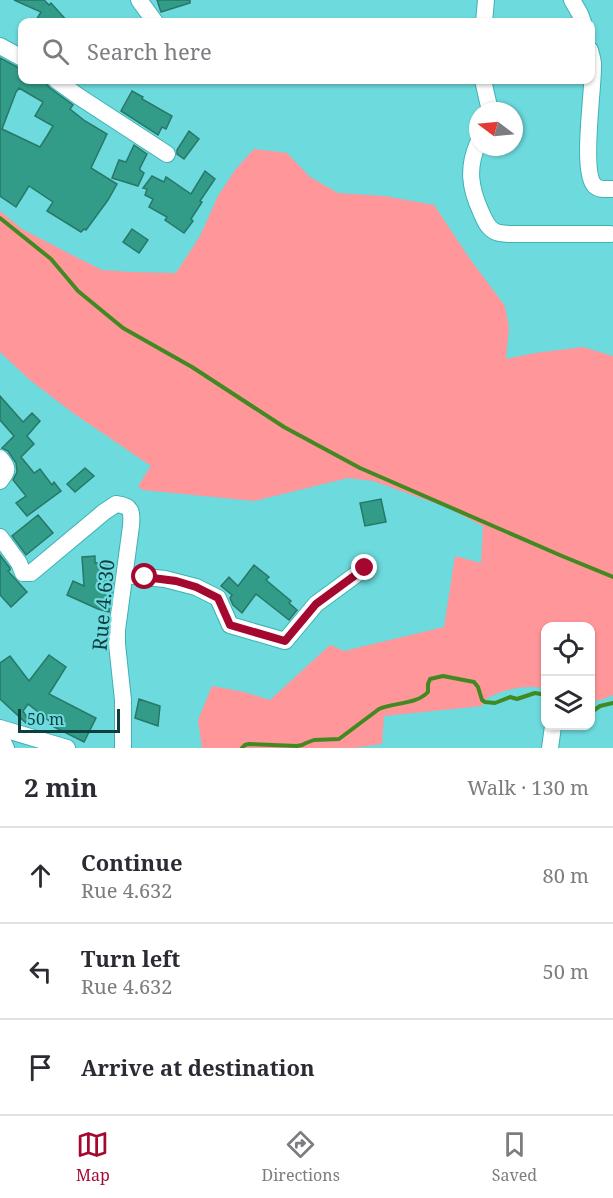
<!DOCTYPE html>
<html lang="en">
<head>
<meta charset="utf-8">
<style>
  :root { --surface:#fff; --page:#f7f7f7; --text:#2b2b33; --muted:#7c7c81; --line:#e1e1e2; --accent:#a40830 }
  body { margin:0; font-family:"Noto Serif",serif; background:var(--page); color:var(--text) }
  .controls { position:absolute; right:18px; bottom:18px; display:grid; overflow:hidden; border-radius:12px; box-shadow:0 2px 4px #0004 }
  .controls button { width:54px; height:54px; display:grid; place-items:center; padding:0; border:0; border-bottom:2px solid var(--line); background:var(--surface); color:var(--text); font:30px sans-serif }
  .compass { position:absolute; left:469px; top:102px; width:54px; height:54px; border-radius:50%; background:var(--surface); box-shadow:0 2px 4px #0004; rotate:286deg }
  .scale { position:absolute; left:18px; bottom:15px; width:102px; box-sizing:border-box; padding-left:6px; border:3px solid #0e3f40; border-top:0; font-size:16px; line-height:21px; white-space:nowrap; color:#0e3f40; -webkit-text-stroke:4px #6ddadd; paint-order:stroke }
  .stop { position:absolute; width:18px; height:18px; margin:-14px; border:4px solid #a40830; border-radius:50%; background:#fff }
  .stop.end { background:#a40830; border-color:#fff; box-shadow:0 2px 6px #0008 }
  .list { margin:0; padding:0; list-style:none }
  h2 { display:flex; justify-content:space-between; align-items:center; height:78px; margin:0; padding:0 24px; font-size:26px }
  h2 small { font-size:20px; font-weight:400; color:var(--muted) }
  .list li { display:grid; grid-template-columns:39px 1fr auto; gap:18px; align-items:center; box-sizing:border-box; height:96px; padding:0 24px; border-top:2px solid var(--line) }
  .list b { display:block; font-size:22px; white-space:nowrap }
  .list p { margin:0; font-size:20px; white-space:nowrap; color:var(--muted) }
  .list em { font-size:20px; font-style:normal; color:var(--muted) }
  .icon { flex:none; width:33px; height:33px; fill:none; stroke:currentColor; stroke-width:2; stroke-linecap:round; stroke-linejoin:round }
  .map { position:relative; flex:none; width:613px; height:748px; overflow:hidden }
  .search { position:absolute; background:var(--surface); box-shadow:0 2px 4px #0004; left:18px; right:18px; top:18px; height:66px; display:flex; align-items:center; gap:15px; box-sizing:border-box; padding:0 21px; border-radius:12px; color:var(--muted); font-size:22px }
  .sheet { height:366px; background:var(--surface) }
  nav { display:flex; justify-content:space-around; align-items:center; box-sizing:border-box; height:84px; border-top:2px solid var(--line); background:var(--surface); font-size:16px; color:var(--muted) }
  nav a { display:grid; justify-items:center; gap:3px }
  nav .on { color:var(--accent) }
  .map>svg:first-child { display:block }
  .green { fill:#ff969a }
  .lines { fill:none; stroke-linecap:round; stroke-linejoin:round }
  .stream { stroke:#438922; stroke-width:4 }
  .building { fill:#329c88; stroke:#287768; stroke-width:1.5; fill-rule:evenodd }
  .minor-casing { stroke:#3fb1b4; stroke-width:18 }
  .minor { stroke:#fff; stroke-width:16 }
  .route { stroke:#a40830; stroke-width:8 }
  .labels { text-anchor:middle; dominant-baseline:central; stroke-width:4.5; stroke-linejoin:round; paint-order:stroke }
  .street-label { font-size:20px; fill:#0e3f40; stroke:#6ddadd }
</style>
</head>
<body>
<div class="map">
<svg width="613" height="748" viewBox="0 0 613 748">
  <rect width="100%" height="100%" fill="#6ddadd"/>
  <path class="green" d="M254 149 287 153 310 177 338 193 384 196 434 205 470 259 505 306 509 328 506 359 535 353 583 347 613 356V695L601 700 591 701 590 626H546L545 688C524 685 503 689 484 700L482 706 384 716 382 744 353 748H202L198 720 212 686 244 692 270 700 330 645 344 651 444 627 455 556 481 563 483 526 446 507 373 481 348 478 254 501 143 490 138 486 151 466 73 413 30 380 0 352V211L22 229 68 253 102 270 131 272 176 273 200 236 218 196 235 170Z"/>
  <g class="lines">
    <path class="stream" d="M0 218 51 259 78 291 123 328 192 367 284 427 360 468 562 556 613 577
      M590 710 593 711 600 706 613 703
      M242 748 245 745 249 744 297 746 302 745 306 743 314 740 339 739 379 709C395 702 416 705 428 692V684L430 679 443 676 474 682 478 687 482 700 485 702 495 703 510 697 517 699 535 693 546 695"/>
  </g>
  <path class="building" d="M14 0H44L49 5 51 3 68 22H35L41 12Z
    M157 0H190V3L161 12Z
    M0 58 17 67 22 68V80H46L47 85 50 88 73 105 70 109 85 121 107 134 91 168 117 184 108 200 86 230 84 229 81 232 47 211 53 202 29 186 16 207 0 196ZM19 88 43 102 35 116 53 126 47 136 40 147 2 129 16 92Z
    M132 91 143 97 142 99 172 116 166 129 162 127 158 135 121 111Z
    M189 131 199 139 184 159 177 154V150Z
    M134 145 147 154 140 168V170L144 173 138 186 112 178 119 160 126 162Z
    M205 171 215 179 200 201 202 202 191 219 193 221 184 233 165 220 167 217 149 207 153 199 145 195 147 189 143 188 152 176 164 182 166 177 191 194Z
    M132 229 148 240 139 253 123 242Z
    M0 396 23 422 32 413 40 421 27 436 34 444 21 457 34 473 40 469 52 485 54 482 61 491 27 516 16 503 26 496 13 480 17 472 16 463 8 451 2 448 14 436 0 420Z
    M85 468 94 476 75 492 67 484Z
    M381 499 386 522 365 526 360 503Z
    M38 515 53 533 26 555 12 536Z
    M0 555 10 568V570L8 571 27 592 11 607 0 595Z
    M95 556V563L111 562V583L113 584 109 612 98 609 67 595 73 581 84 586 82 557Z
    M254 565 269 577 266 580 291 601 289 603 297 610 289 620 256 594 242 613 233 605 230 598 232 595 221 586 229 577 238 586Z
    M49 655 66 667 49 694 96 718 84 742 52 726 53 724 28 704 23 711 29 721 26 723 0 699V663L10 656 29 681Z
    M139 699 160 706 158 726 135 718Z"/>
  <g class="lines">
    <defs>
      <path id="minor" d="M139 0 155 22
        M572 0 580 14 583 22
        M484 22 486 0
        M0 46 22 58
        M590 50C591 55 593 60 593 64 594 87 580 173 595 186 599 190 607 189 613 189
        M56 80 78 96 167 154
        M483 80 490 111
        M478 143C467 168 470 188 481 212 484 219 487 227 494 231 499 234 504 233 508 234H610
        M0 458C9 468 8 471 0 481
        M0 537 19 563 23 573H31L104 512 116 504C132 506 132 511 131 526L117 630V644L123 700V748
        M125 575 165 579 196 587 218 598 230 625 285 641 316 604 365 568
        M0 728 67 748
        M0 736 6 748
        M550 748 553 726"/>
    </defs>
    <use href="#minor" class="minor-casing"/>
    <use href="#minor" class="minor"/>
  </g>
  <g class="lines">
    <path class="route" d="M145 577 176 581 196 587 218 598 230 625 285 641 316 604 365 568"/>
  </g>
  <g class="labels">
    <g class="street-label">
      <text transform="translate(103 605) rotate(-85)">Rue 4.630</text>
    </g>
  </g>
</svg>
<div class="controls">
<button><svg class="icon" aria-label="locate" viewBox="0 0 24 24"><circle cx="12" cy="12" r="6"/><path d="M12 2v4M12 18v4M2 12h4M18 12h4"/></svg></button>
<button><svg class="icon" aria-label="layers" viewBox="0 0 24 24"><path d="M12 4l9 5-9 5-9-5zM3 14l9 5 9-5"/></svg></button>
</div>
<svg class="compass" viewBox="-18 -18 36 36"><path d="M0-13l5 13h-10z" fill="#e53935"/><path d="M0 13l5-13h-10z" fill="#7c7c81"/></svg>
<div class="scale">50 m</div>
<div class="stop" style="left:145px;top:577px"></div>
<div class="stop end" style="left:365px;top:568px"></div>
<div class="search"><svg class="icon" aria-label="search" viewBox="0 0 24 24"><circle cx="10" cy="10" r="6"/><path d="M15 15l6 6"/></svg>Search here</div>
</div>
<section class="sheet">
<h2>2 min<small>Walk · 130 m</small></h2>
<ul class="list">
<li><svg class="icon" aria-label="ahead" viewBox="0 0 24 24"><path d="M12 20V5M6 11l6-6 6 6"/></svg><div><b>Continue</b><p>Rue 4.632</p></div><em>80 m</em></li>
<li><svg class="icon" aria-label="left" viewBox="0 0 24 24"><path d="M17 20v-9H6M10 6l-5 5 5 5"/></svg><div><b>Turn left</b><p>Rue 4.632</p></div><em>50 m</em></li>
<li><svg class="icon" aria-label="arrive" viewBox="0 0 24 24"><path d="M6 21V4h12l-3 4 3 4H6"/></svg><div><b>Arrive at destination</b></div></li>
</ul>
</section>
<nav>
<a class="on"><svg class="icon" aria-label="map" viewBox="0 0 24 24"><path d="M3 6l6-2 6 2 6-2v14l-6 2-6-2-6 2zM9 4v14M15 6v14"/></svg>Map</a>
<a><svg class="icon" aria-label="directions" viewBox="0 0 24 24"><path d="M12 3l9 9-9 9-9-9zM9 14v-3h6M13 9l2 2-2 2"/></svg>Directions</a>
<a><svg class="icon" aria-label="saved" viewBox="0 0 24 24"><path d="M7 4h10v16l-5-4-5 4z"/></svg>Saved</a>
</nav>
</body>
</html>
